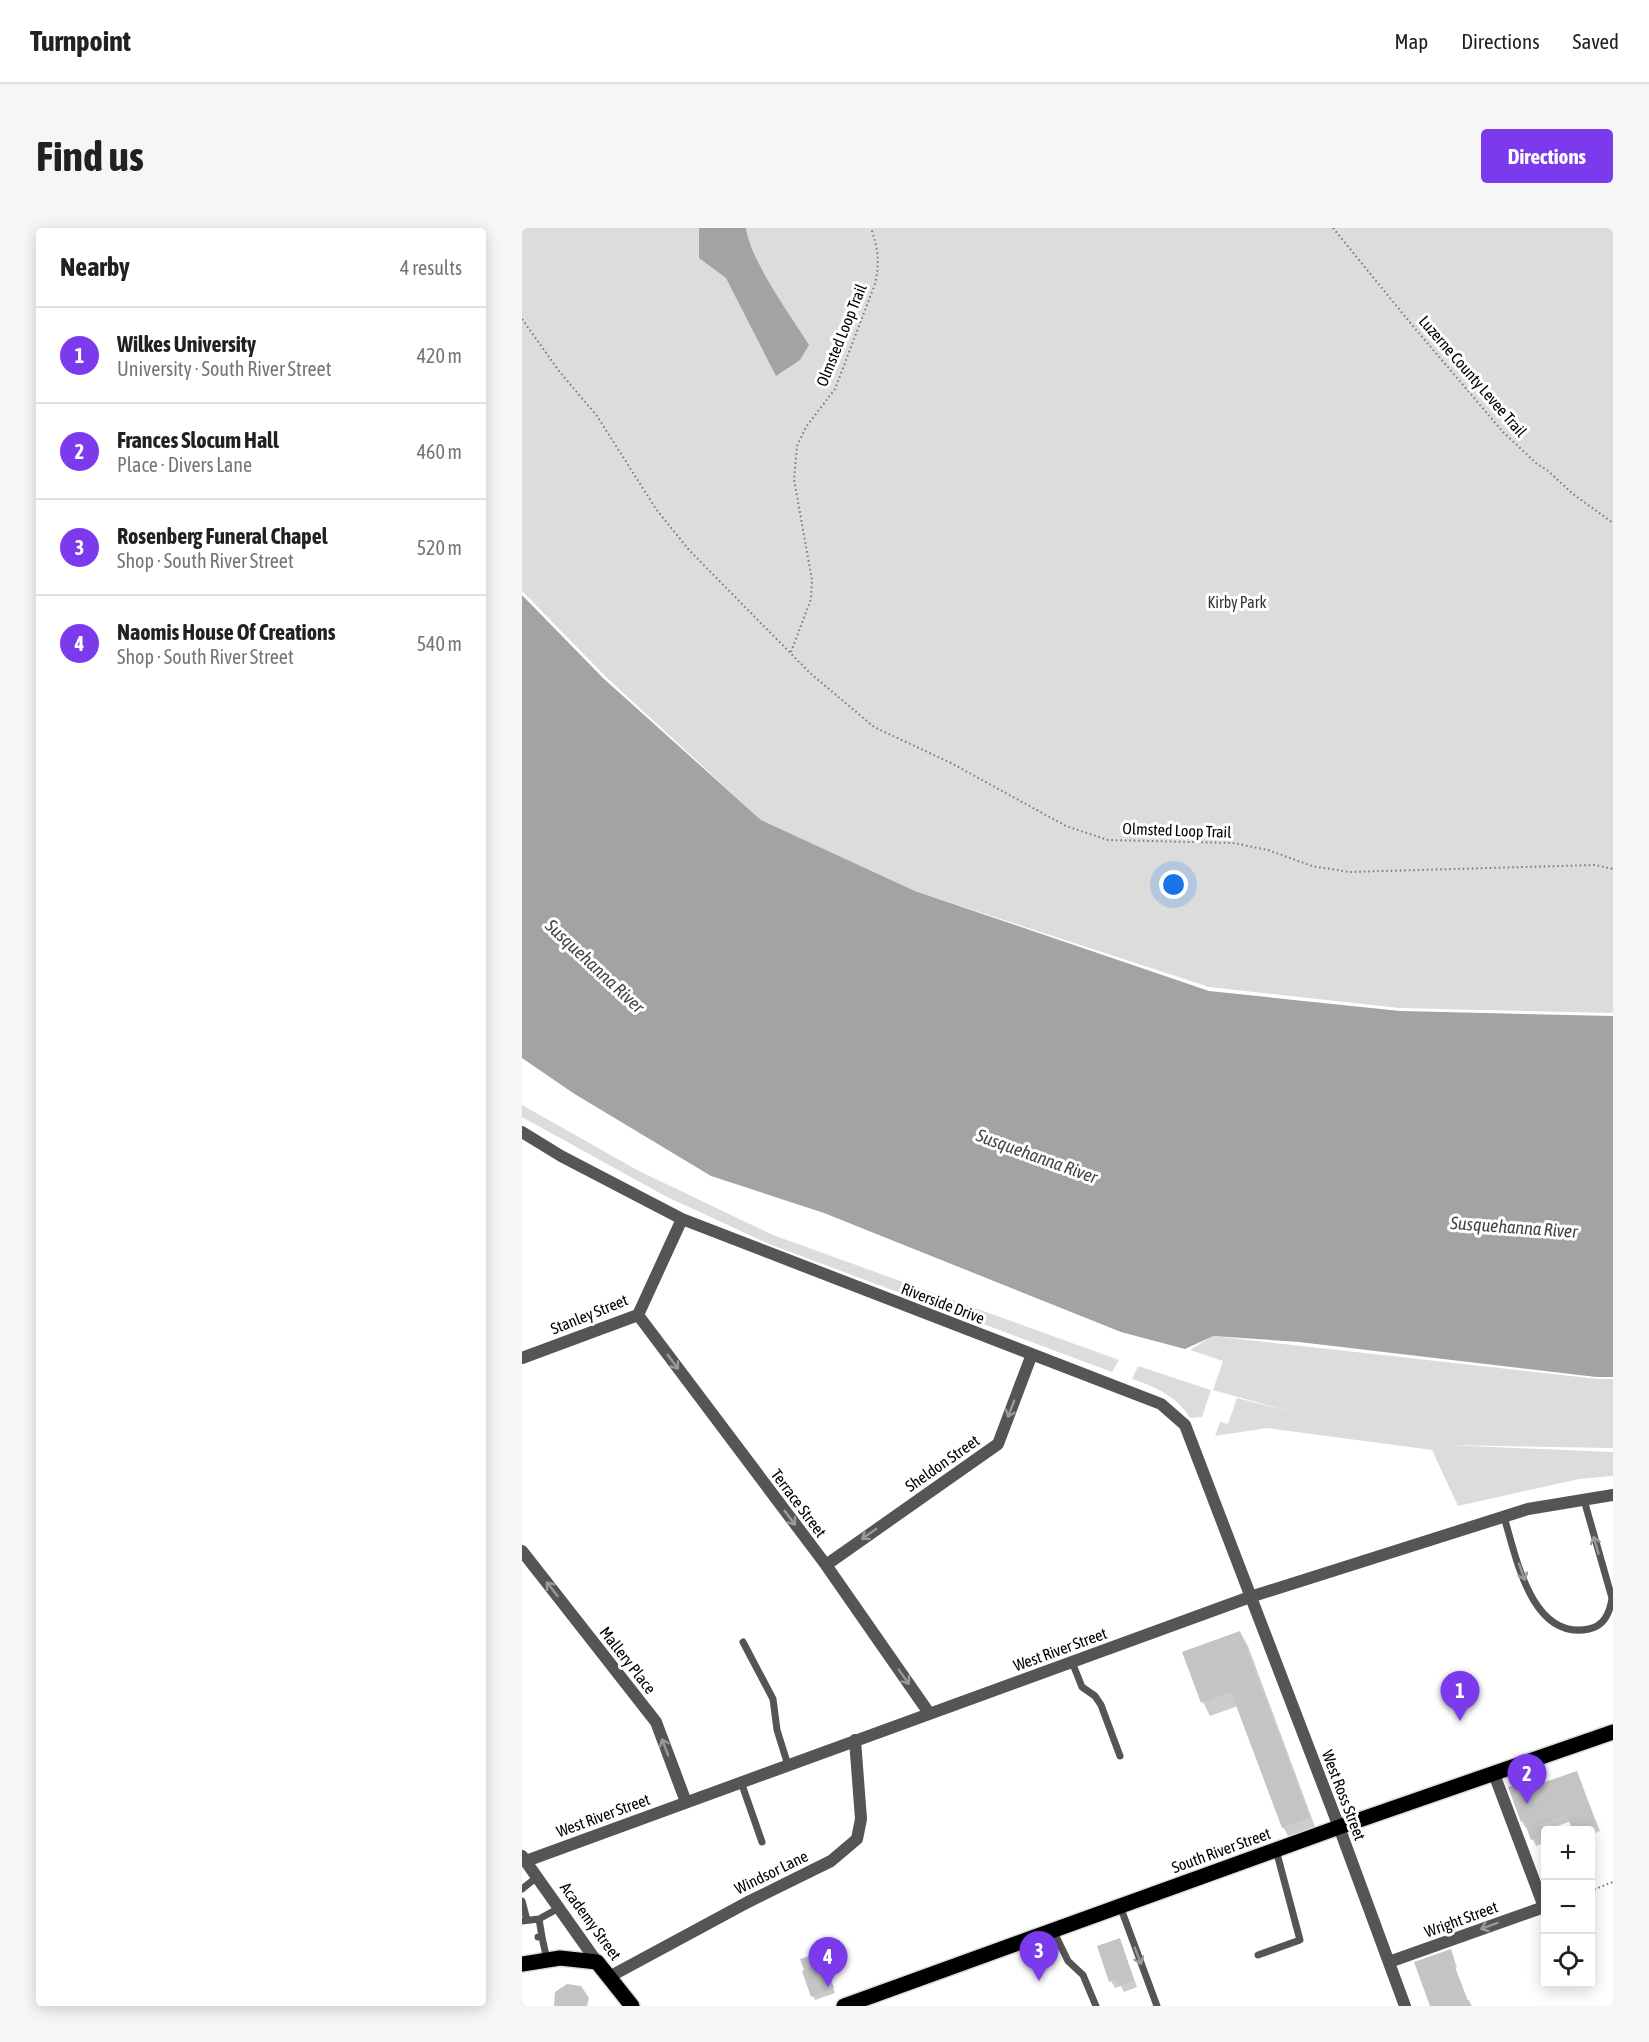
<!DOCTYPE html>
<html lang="en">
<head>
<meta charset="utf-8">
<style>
  :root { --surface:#fff; --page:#f6f6f6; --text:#202124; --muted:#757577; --line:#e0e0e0; --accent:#7c3aed }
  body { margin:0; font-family:"Asap Condensed",sans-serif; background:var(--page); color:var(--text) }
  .controls { position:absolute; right:18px; bottom:18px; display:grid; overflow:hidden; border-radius:6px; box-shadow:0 3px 15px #0003 }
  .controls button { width:54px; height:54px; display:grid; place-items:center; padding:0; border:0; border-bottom:2px solid var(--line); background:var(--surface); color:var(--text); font:30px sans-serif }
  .you { position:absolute; left:652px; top:657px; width:21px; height:21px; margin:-15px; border:4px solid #fff; border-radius:50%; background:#1a73e8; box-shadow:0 0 0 9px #1a73e833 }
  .badge { display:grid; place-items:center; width:39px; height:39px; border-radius:50%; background:var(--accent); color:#fff; font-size:20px; font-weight:700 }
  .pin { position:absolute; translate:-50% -50px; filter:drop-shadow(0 2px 3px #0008) }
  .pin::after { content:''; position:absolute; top:32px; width:21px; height:18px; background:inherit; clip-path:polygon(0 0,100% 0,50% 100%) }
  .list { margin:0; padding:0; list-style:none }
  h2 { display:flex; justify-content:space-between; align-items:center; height:78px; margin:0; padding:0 24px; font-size:26px }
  h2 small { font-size:20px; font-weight:400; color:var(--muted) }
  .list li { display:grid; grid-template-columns:39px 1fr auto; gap:18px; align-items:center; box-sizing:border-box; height:96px; padding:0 24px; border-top:2px solid var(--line) }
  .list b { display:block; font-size:22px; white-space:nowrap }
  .list p { margin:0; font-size:20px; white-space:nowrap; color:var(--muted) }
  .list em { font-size:20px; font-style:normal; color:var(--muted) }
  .icon { flex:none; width:33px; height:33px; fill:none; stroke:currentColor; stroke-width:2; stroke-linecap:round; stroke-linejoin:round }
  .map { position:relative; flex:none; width:1091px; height:1778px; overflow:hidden; border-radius:6px }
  header { display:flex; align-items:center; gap:36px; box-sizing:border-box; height:84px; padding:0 30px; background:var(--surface); border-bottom:2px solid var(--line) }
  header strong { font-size:28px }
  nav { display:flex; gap:33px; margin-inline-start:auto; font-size:21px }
  .intro { display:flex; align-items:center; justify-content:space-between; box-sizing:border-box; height:144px; padding:0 36px }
  h1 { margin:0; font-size:42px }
  .button { padding:15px 27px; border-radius:6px; background:var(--accent); color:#fff; font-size:21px; font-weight:700 }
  main { display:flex; gap:36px; padding:0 36px }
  aside { flex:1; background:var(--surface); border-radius:6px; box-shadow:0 3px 15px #0003 }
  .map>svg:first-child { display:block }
  .green { fill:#dcdcdc }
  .water { fill:#a3a3a3 }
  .shadow { fill:#0003 }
  .building { fill:#c4c4c4 }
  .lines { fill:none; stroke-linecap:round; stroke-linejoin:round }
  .primary-casing { stroke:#dbdbdb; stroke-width:18 }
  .path { stroke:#777; stroke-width:2; stroke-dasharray:1.5 3; stroke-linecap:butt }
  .lane { stroke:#555; stroke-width:7 }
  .street { stroke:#555; stroke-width:12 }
  .primary { stroke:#000; stroke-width:15 }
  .oneway { stroke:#999 }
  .labels { text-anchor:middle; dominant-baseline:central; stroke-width:6; stroke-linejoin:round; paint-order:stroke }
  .street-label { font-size:16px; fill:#000; stroke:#fff }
  .park-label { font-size:16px; fill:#333; stroke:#fff }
  .water-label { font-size:18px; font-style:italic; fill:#444; stroke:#fff }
</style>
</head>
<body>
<header>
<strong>Turnpoint</strong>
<nav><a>Map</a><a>Directions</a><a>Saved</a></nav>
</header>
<div class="intro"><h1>Find us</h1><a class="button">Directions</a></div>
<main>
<aside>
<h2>Nearby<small>4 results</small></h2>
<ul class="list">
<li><span class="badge">1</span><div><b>Wilkes University</b><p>University · South River Street</p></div><em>420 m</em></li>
<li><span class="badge">2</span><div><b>Frances Slocum Hall</b><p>Place · Divers Lane</p></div><em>460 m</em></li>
<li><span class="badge">3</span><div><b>Rosenberg Funeral Chapel</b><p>Shop · South River Street</p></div><em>520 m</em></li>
<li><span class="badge">4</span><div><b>Naomis House Of Creations</b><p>Shop · South River Street</p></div><em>540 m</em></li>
</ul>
</aside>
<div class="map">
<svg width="1091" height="1778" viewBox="0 0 1091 1778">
  <rect width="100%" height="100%" fill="#fff"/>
  <path class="green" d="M0 0H1091V785L877 780 687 759 393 663 239 592 84 449 0 363Z
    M0 877 117 943 251 1007 597 1132 590 1144 247 1016 145 969 0 889Z
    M690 1108 1076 1151H1091V1220L923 1217 1091 1224V1248L1057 1251 936 1278 910 1222 745 1200 693 1208 698 1194 706 1196 715 1170 773 1185 691 1162 701 1133 668 1122Z
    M616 1138 689 1162 680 1189 668 1190C656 1169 632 1158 610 1151Z"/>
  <path class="water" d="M177 0H224C228 32 269 88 287 117L278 132 254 148 204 50 177 30Z
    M0 367 81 450 239 592 393 663 687 763 878 783 1091 788V1149H1074L777 1114 691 1108 663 1121 599 1104 302 985 189 948 51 865 0 830Z"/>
  <path class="shadow" d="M718 1404 726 1418 795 1604 769 1613 761 1599 716 1478 688 1488 681 1474 662 1425Z
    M1054 1544 1078 1603 1068 1607V1602H1052L1049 1593 1022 1603 1023 1615 1014 1618 1006 1600H1004L1000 1594 988 1560 1018 1558Z
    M598 1712 615 1759 602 1764 599 1758 593 1760 589 1753Z
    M931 1728 935 1739 933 1740 945 1772H947L950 1778H910Z
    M304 1741 313 1765 293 1772 291 1768Z"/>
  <path class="building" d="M718 1403 788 1590 760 1600 709 1464 679 1475 660 1424Z
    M1055 1543 1075 1597 1059 1602H1050L1045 1587 1019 1596 1023 1607 1009 1612 1002 1593 999 1594 986 1559 1014 1549 1017 1556Z
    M598 1710 612 1752 597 1758 595 1751 587 1754 575 1718Z
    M929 1721 933 1734H931L948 1778H908L892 1734Z
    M296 1725 300 1736 303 1735 312 1760 289 1769 280 1743 282 1742 278 1731Z
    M45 1756 59 1758 67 1770 65 1778H32L33 1764Z"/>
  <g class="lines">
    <defs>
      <path id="primary" d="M0 1736 38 1730 75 1734 110 1778
        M322 1778 817 1599 1091 1504"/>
    </defs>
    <use href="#primary" class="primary-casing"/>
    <path class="path" d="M811 0 890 97 981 204 1015 236 1025 242 1051 266 1091 295
      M0 91 37 143 75 188 134 281 167 322 288 445 352 499 429 535 544 598 586 612 711 615 746 622 790 638 827 644 1073 637 1091 641
      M269 424 289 371 290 352 272 251 275 218 284 199 313 161 353 56C358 35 356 20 349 0
      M1068 1663 1091 1654"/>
    <path class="lane" d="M982 1289C994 1328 1009 1413 1067 1401 1082 1398 1088 1385 1090 1370L1062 1272
      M221 1414 251 1471 255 1502 266 1537
      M550 1434 560 1459 573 1468 579 1477 598 1528
      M219 1554 240 1614
      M0 1661 15 1649
      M0 1673 5 1692
      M598 1678 635 1778
      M0 1693 17 1691 37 1680
      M531 1702 546 1733 561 1747 574 1778
      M16 1709H20L17 1691
      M20 1709 25 1732
      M736 1727 778 1712 754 1622"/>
    <path class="street" d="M0 904 39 928 160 991 639 1176 663 1197 817 1599 883 1778
      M116 1087 304 1337 407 1485
      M0 1130 116 1087 160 991
      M0 1323 134 1494 164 1574
      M304 1337 476 1216 510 1126
      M0 1628 75 1734
      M4 1633 728 1369 1006 1281 1091 1267
      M867 1734 1022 1679 972 1546
      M87 1749 226 1674 309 1633 335 1611 339 1591 333 1512"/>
    <use href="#primary" class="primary"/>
  </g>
  <defs><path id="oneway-shaft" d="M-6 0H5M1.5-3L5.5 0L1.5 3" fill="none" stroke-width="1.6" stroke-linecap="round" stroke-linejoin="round" transform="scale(1.5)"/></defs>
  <g class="oneway">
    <use href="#oneway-shaft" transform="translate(151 1134) rotate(53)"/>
    <use href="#oneway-shaft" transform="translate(489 1181) rotate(111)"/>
    <use href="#oneway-shaft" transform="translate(268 1290) rotate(53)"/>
    <use href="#oneway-shaft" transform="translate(347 1306) rotate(145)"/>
    <use href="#oneway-shaft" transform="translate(1074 1317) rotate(-106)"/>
    <use href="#oneway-shaft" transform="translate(1000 1344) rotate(70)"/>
    <use href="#oneway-shaft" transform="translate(30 1361) rotate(-128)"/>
    <use href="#oneway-shaft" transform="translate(382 1449) rotate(55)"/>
    <use href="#oneway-shaft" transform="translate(143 1519) rotate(-111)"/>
    <use href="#oneway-shaft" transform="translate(967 1698) rotate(160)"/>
    <use href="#oneway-shaft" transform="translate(616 1728) rotate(69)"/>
  </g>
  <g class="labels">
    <g class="street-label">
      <text transform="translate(319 107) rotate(-68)">Olmsted Loop Trail</text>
      <text transform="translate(951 148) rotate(49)">Luzerne County Levee Trail</text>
      <text transform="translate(655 602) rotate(2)">Olmsted Loop Trail</text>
      <text transform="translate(421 1075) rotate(21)">Riverside Drive</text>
      <text transform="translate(67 1086) rotate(-22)">Stanley Street</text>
      <text transform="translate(420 1235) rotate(-35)">Sheldon Street</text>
      <text transform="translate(277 1275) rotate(53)">Terrace Street</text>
      <text transform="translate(538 1421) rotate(-20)">West River Street</text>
      <text transform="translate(106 1432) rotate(52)">Mallery Place</text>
      <text transform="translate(822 1567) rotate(69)">West Ross Street</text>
      <text transform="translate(81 1587) rotate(-20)">West River Street</text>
      <text transform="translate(699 1622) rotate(-20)">South River Street</text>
      <text transform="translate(249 1644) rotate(-26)">Windsor Lane</text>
      <text transform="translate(939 1691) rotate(-20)">Wright Street</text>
      <text transform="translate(69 1693) rotate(54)">Academy Street</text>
    </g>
    <g class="park-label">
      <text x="715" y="374">Kirby Park</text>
    </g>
    <g class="water-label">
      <text transform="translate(73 738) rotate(43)">Susquehanna River</text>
      <text transform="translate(515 928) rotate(20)">Susquehanna River</text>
      <text transform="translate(992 999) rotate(4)">Susquehanna River</text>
    </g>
  </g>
</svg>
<div class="controls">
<button>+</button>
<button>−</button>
<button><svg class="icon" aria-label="locate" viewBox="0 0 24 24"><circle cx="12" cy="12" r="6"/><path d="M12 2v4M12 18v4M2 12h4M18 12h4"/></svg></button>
</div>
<div class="you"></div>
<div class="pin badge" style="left:938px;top:1493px">1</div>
<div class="pin badge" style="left:1005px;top:1576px">2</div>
<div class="pin badge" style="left:517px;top:1753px">3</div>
<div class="pin badge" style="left:306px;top:1759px">4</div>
</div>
</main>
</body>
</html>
